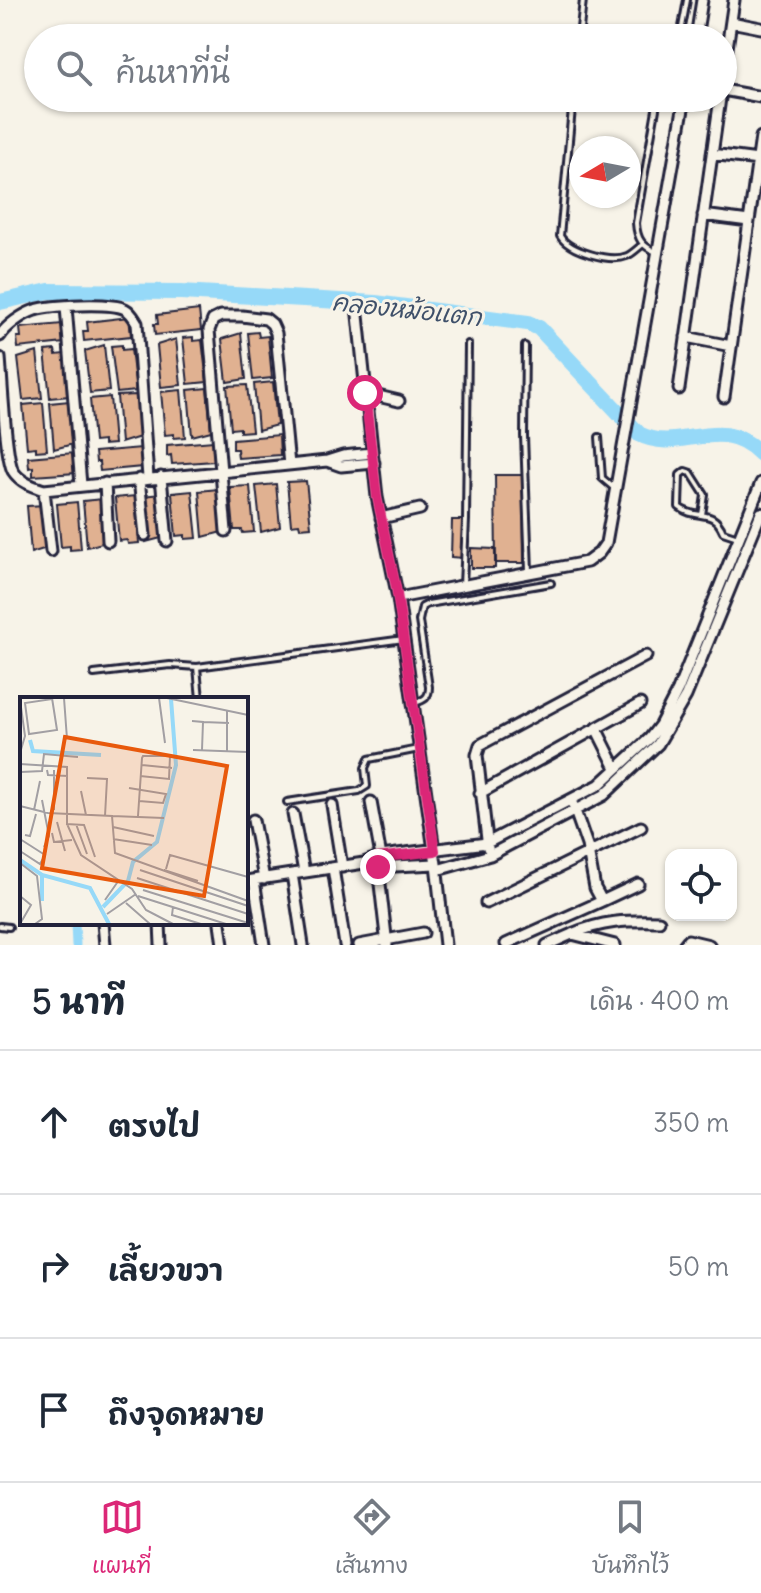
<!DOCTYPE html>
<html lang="th">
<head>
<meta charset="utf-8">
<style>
  :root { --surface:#fff; --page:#f2f2f3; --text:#1f2937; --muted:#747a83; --line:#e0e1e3; --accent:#db2777 }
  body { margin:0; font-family:Delius,"Playpen Sans Thai",sans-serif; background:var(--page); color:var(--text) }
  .controls { position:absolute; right:24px; bottom:24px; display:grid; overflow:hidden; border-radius:16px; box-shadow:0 2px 6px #0004 }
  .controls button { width:72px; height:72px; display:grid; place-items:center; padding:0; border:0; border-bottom:2px solid var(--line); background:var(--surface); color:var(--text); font:40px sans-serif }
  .compass { position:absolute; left:569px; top:136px; width:72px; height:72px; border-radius:50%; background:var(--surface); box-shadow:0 2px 6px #0004; rotate:260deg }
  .stop { position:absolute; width:24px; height:24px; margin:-18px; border:6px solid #db2777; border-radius:50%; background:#fff }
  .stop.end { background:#db2777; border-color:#fff; box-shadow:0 2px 8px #0008 }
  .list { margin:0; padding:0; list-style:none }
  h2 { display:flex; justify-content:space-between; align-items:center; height:104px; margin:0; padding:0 32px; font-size:34px }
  h2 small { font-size:26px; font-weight:400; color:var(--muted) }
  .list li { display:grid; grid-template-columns:52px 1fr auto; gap:24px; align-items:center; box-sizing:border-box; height:144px; padding:0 32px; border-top:2px solid var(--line) }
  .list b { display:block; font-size:30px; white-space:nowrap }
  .list em { font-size:26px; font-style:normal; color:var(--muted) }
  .icon { flex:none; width:44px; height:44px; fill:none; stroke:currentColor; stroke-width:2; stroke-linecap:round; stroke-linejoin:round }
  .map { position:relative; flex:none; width:761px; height:945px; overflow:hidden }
  .search { position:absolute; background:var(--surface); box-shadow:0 2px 6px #0004; left:24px; right:24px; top:24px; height:88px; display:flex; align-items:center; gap:20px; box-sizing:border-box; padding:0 28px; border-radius:44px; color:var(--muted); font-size:30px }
  .sheet { height:536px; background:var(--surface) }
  nav { display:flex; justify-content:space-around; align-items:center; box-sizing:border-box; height:112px; border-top:2px solid var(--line); background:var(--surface); font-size:22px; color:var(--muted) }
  nav a { display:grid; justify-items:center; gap:4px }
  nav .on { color:var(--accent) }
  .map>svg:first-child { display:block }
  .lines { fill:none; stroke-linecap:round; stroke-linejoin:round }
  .canal { stroke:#96d9f8; stroke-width:9 }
  .river { stroke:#96d9f8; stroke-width:16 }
  .building { fill:#e0b191; stroke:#22223b; stroke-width:2 }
  .service-casing { stroke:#22223b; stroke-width:10 }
  .minor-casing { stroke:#22223b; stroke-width:15 }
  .service { stroke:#f7f3e8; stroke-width:4 }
  .minor { stroke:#f7f3e8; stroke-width:9 }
  .route { stroke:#db2777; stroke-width:10 }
  .labels { text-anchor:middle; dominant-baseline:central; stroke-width:6; stroke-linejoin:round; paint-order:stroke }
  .water-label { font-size:24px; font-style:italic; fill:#3f506a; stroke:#f7f3e8 }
  .inset-river { fill:none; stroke:#96d9f8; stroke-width:4 }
  .inset-road { fill:none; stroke:#a29fa3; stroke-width:2 }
  .view { fill:#e8590c; fill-opacity:0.15; stroke:#e8590c; stroke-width:4 }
  .inset-edge { fill:none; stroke:#22223b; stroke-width:4 }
</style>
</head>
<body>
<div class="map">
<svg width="761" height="945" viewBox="0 0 761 945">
  <rect width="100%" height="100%" fill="#f7f3e8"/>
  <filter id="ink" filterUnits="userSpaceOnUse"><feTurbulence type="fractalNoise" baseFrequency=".0125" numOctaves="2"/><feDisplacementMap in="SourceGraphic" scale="16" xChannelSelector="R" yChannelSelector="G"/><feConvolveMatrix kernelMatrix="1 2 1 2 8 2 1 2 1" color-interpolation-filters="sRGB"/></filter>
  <g filter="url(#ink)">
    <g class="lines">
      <path class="canal" d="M75 923 76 945"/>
      <path class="river" d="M0 302 49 291 181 292 375 303 528 323 539 328 639 434C681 456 718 411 761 454"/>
    </g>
    <path class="building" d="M199 310 201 330 155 335 154 324H158L157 315Z
      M129 317 131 336 84 341 83 331H88L87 322Z
      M62 324 64 343 18 348 17 337H21L20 328Z
      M258 332 259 337 268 336 272 378 253 380 248 333Z
      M241 333 246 379 227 382 222 339Z
      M193 337V341L202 340 207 382 188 384 183 338Z
      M176 339 181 385 161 387 157 345Z
      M104 345 109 391 90 393 85 351Z
      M122 345V350L131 349 136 391 117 393 111 346Z
      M55 350 56 355 64 354 69 396 50 398 45 351Z
      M37 352 42 398 23 400 18 358Z
      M273 382 277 425 258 430 254 384Z
      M247 385 252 431 240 432V428L231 429 227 386Z
      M207 388 211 431 192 436 188 390Z
      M181 390 185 437 174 438V434L165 435 161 392Z
      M136 395 140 437 121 443 117 396Z
      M110 397 114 444 103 445V441L94 442 90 399Z
      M69 401 73 444 54 449 50 403Z
      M43 403 47 450 36 451V447L27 448 23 405Z
      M279 435 280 455 238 458 237 449H233V439Z
      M213 441 214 461 172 464 171 455 167 456V445Z
      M141 448 142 467 100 471 99 462H96L95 452Z
      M74 453 76 473 33 476V467L29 468 28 457Z
      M495 475H523L524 563H496Z
      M306 481 311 527 300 528 299 524 291 525 287 482Z
      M276 484 280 527 261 532 256 486Z
      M250 486 254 532 243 533 242 530H234L230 487Z
      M218 489 222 532 203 537 199 491Z
      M192 491 197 538 185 539V535L176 536 172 493Z
      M161 494 165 537 146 542 142 496Z
      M135 496 139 543 128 544 127 540 119 541 115 498Z
      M102 499 106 542 87 547 83 501Z
      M77 502 81 549 70 550V546L61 547 57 504Z
      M46 505 50 547 31 553 27 506Z
      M452 520H464L463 558 451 557Z
      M471 548 495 549V568H471Z"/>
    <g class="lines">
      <defs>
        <path id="service" d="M579 38 583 0
          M680 38 687 0
          M573 98 560 236C569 251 610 263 627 256 632 254 638 248 643 244
          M656 252C642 246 637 239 636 223L658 98
          M525 346 524 436 529 571
          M599 437 602 478 615 489
          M702 515 705 495 691 473 685 471 680 475 679 507C696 521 713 507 723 532L738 537
          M463 585 466 520 468 344
          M94 674 170 665 197 667
          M200 699 197 667 404 639
          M415 703C424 700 429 698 429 687L419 621 422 607 428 604 551 583
          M287 802 359 791 367 786 365 768 369 759 419 749
          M0 926 9 927"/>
        <path id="minor" d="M731 22 761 28
          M696 38 702 0
          M723 76 734 0
          M723 90 761 97
          M712 154 758 160
          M703 215 749 221
          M357 306 377 497 398 598
          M66 307 81 485
          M0 336C6 326 23 314 35 310 52 305 110 302 125 309 131 312 134 318 137 323L148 478
          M686 337 731 346
          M0 358C2 379 5 456 13 471 20 482 32 486 44 490L327 461 343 456 372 453
          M679 389 720 98
          M365 393 399 401
          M724 397 761 137
          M327 461 341 466 374 463
          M161 477 167 541
          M139 479 145 535
          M105 483 108 541
          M44 490 51 551
          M381 518 420 509
          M226 531 209 330 213 320 221 316H242L266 319 272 324 276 333 289 465
          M596 728 616 768
          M480 793 640 704
          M371 802 382 862
          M332 805 342 867
          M293 814 304 872
          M253 820 264 879
          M488 848 477 755 480 745 646 656
          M377 858 387 945
          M375 867 436 864
          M333 868 345 945
          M437 870 490 855 604 795 658 744 686 696 761 513
          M292 874 303 945
          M254 880 264 945
          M246 881 364 863 381 856 487 843 599 785 650 738 660 725 678 690 761 483
          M602 901 638 884
          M486 903 641 827
          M103 923 105 945
          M160 923 161 945
          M220 923 223 945
          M572 934C602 921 627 920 659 921
          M506 944 602 901 595 888 587 845 573 805
          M359 945 423 933
          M445 945 436 864 398 598 587 562 599 553 606 543 685 98
          M547 945 572 934 615 945
          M684 945 688 940 709 945"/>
      </defs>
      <use href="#service" class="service-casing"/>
      <use href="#minor" class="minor-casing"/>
      <use href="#service" class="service"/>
      <use href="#minor" class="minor"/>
    </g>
  </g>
  <g class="lines" filter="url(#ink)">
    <path class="route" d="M365 393 377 497 396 587 435 851 377 858 378 867"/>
  </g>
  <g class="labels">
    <g class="water-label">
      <text transform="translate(407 309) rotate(6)">คลองหม้อแตก</text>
    </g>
  </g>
  <g transform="translate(20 697)">
    <rect width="228" height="228" fill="#f7f3e8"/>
    <path class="inset-river" d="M10 43 13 54 81 58M0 163 22 178 70 191 89 227M22 204V178M83 210 108 184 113 165 137 145 156 68 151 2"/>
    <path class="inset-road" d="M32 1 37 33 9 37 5 6 32 2M44 1 47 42M139 1 145 46M147 1 228 18M0 3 5 39 0 56M172 24 183 25 182 53M183 25 209 26M173 53 228 55M207 54V14M0 67 47 70V127L61 158 112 192 126 213 153 227M122 68 152 71M27 73 28 78 48 79M1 75 22 74 24 57 58 60M67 81 87 82 85 119M109 91 146 97 143 106 119 104M61 94 66 118M22 103 29 139 24 150M0 109 28 116 92 119 95 156 228 204M14 113 20 84M34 113V73M92 119 144 121M118 119 122 61 123 59H150L149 82 120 79M37 125 45 154M46 127 64 128 75 160M56 127 67 157M93 130 134 139M32 136 34 145 52 143M5 138 10 139 16 117M0 142 25 158 20 167 0 154M93 142 132 148M0 166 17 179 22 222 15 227M146 172 150 158 228 180M120 173 228 209M144 173 178 184M117 181 228 217M123 193 228 226M0 199 11 208 0 227M118 199 206 227M85 203 99 183M106 206 130 227M153 210 152 218 181 227M87 217 116 197"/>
    <path class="view" d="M45 40 207 69 184 199 22 171Z"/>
    <rect width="228" height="228" class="inset-edge"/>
  </g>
</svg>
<div class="controls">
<button><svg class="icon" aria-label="locate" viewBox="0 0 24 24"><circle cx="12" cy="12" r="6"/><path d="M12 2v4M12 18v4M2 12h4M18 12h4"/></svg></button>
</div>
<svg class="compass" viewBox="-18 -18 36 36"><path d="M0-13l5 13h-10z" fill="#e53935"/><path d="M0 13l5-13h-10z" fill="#747a83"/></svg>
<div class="stop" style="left:365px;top:393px"></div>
<div class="stop end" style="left:378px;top:867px"></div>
<div class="search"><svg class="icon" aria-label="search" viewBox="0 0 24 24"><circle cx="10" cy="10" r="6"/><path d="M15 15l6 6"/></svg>ค้นหาที่นี่</div>
</div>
<section class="sheet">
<h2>5 นาที<small>เดิน · 400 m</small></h2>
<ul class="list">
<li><svg class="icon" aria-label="ahead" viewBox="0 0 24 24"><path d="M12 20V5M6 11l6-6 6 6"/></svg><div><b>ตรงไป</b></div><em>350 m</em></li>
<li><svg class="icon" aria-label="right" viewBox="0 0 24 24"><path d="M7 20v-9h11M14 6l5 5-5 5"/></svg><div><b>เลี้ยวขวา</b></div><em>50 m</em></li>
<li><svg class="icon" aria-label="arrive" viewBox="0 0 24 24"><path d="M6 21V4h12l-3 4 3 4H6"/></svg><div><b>ถึงจุดหมาย</b></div></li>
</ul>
</section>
<nav>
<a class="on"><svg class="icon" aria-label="map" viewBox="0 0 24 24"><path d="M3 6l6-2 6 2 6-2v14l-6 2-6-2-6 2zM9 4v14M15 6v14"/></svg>แผนที่</a>
<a><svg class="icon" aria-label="directions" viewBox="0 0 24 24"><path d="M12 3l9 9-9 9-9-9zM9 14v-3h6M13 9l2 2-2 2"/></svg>เส้นทาง</a>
<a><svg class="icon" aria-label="saved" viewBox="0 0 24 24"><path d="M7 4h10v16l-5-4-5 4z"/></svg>บันทึกไว้</a>
</nav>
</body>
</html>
